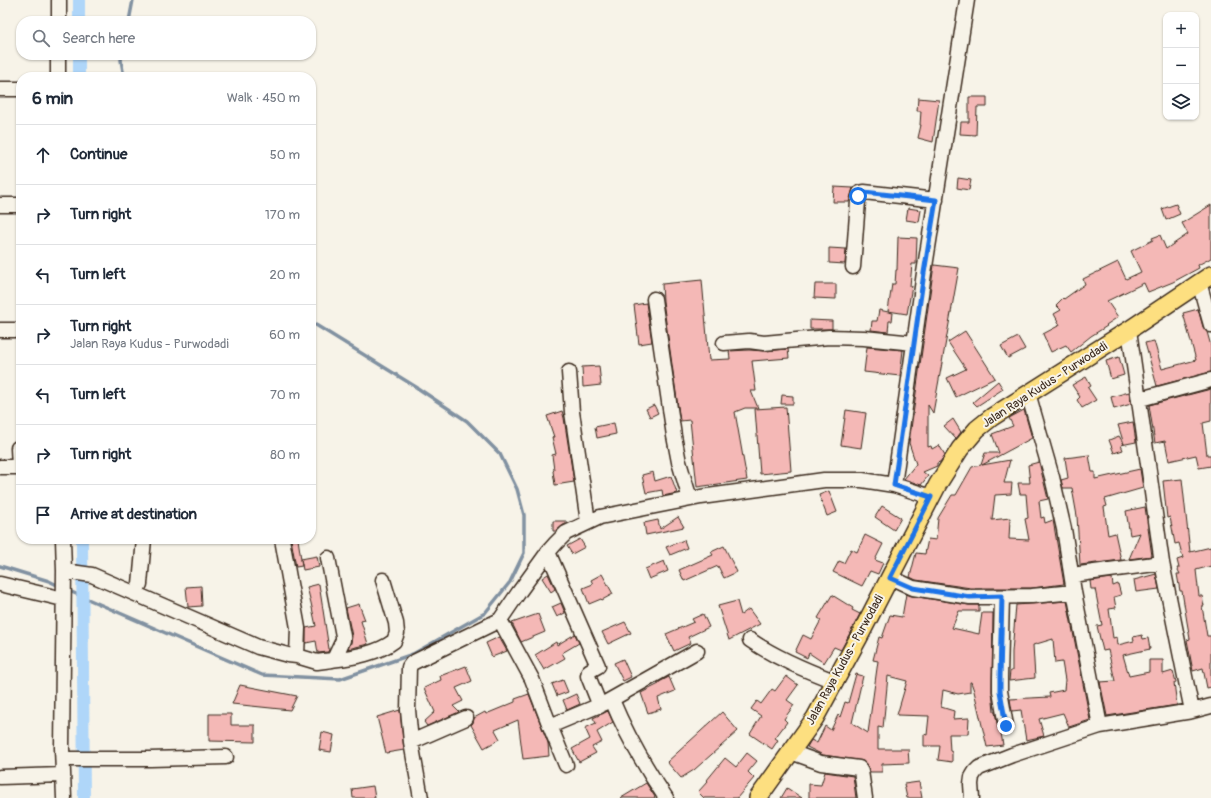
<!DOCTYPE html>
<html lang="en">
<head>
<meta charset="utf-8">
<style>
  :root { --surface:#fff; --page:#f6f6f7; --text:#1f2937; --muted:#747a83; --line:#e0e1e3 }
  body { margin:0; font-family:Pangolin,sans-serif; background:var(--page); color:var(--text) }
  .controls { position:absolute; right:12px; top:12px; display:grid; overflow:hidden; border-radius:8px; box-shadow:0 1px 3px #0004 }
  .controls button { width:36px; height:36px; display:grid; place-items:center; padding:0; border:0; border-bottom:1px solid var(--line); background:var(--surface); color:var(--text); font:20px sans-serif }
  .stop { position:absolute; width:12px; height:12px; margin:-9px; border:3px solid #1a73e8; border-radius:50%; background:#fff }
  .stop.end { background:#1a73e8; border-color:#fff; box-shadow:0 1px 4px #0008 }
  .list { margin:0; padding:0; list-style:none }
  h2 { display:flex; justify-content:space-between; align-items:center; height:52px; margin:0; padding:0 16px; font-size:17px }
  h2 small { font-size:13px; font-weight:400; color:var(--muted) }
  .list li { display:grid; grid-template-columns:26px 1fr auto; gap:12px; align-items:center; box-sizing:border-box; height:60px; padding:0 16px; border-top:1px solid var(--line) }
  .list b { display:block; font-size:15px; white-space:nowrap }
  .list p { margin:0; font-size:13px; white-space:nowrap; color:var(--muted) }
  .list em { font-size:13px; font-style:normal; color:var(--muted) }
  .icon { flex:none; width:22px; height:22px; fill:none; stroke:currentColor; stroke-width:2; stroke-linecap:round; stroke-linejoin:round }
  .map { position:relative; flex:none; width:1211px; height:798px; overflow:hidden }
  .search { position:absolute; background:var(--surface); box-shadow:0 1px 3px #0004; left:16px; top:16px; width:300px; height:44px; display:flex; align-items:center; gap:10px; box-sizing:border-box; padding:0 14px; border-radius:16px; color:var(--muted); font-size:15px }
  .panel { position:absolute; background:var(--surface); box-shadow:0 1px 3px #0004; left:16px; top:72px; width:300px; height:472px; border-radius:16px }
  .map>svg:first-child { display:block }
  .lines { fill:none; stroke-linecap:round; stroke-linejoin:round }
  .stream { stroke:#8191a1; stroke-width:3.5 }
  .canal { stroke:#afd6f9; stroke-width:12 }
  .building { fill:#f4b8b6; stroke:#3b2a1e }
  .minor-casing { stroke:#3b2a1e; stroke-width:17 }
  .major-casing { stroke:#3b2a1e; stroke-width:20 }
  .minor { stroke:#f7f3e8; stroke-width:14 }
  .major { stroke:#fddf80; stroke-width:17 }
  .route { stroke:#1a73e8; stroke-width:5 }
  .labels { text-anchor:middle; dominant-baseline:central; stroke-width:4; stroke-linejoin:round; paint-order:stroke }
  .street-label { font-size:12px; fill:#3b2a1e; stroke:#f7f3e8 }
</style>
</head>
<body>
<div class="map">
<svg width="1211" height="798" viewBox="0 0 1211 798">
  <rect width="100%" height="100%" fill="#f7f3e8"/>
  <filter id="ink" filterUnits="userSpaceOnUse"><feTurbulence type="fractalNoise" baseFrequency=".025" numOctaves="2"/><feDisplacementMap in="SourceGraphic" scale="8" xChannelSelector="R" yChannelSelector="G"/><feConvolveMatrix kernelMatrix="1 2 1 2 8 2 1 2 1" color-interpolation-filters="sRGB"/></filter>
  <g filter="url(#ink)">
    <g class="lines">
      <path class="stream" d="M129 21 133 0
        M122 55 121 60 124 77
        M0 566 49 581 61 587
        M67 590 262 675 340 679 413 654 485 613 510 582 524 553V515L517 489 500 454 467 421 416 387 311 322"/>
      <path class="canal" d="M79 0V21
        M79 55V77
        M82 539 84 798"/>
    </g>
    <path class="building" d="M969 97H987V107H977L976 135 960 134 961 122H969Z
      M918 98 939 100 933 142 918 138 921 125H920L921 111H917Z
      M958 178 971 180 969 190 957 188Z
      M834 187 853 188 849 202H833Z
      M1176 204 1180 214 1166 220 1162 209Z
      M1211 205V258L1198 265 1199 268 1173 282 1148 292 1144 283 1107 301 1118 317 1106 325 1107 326 1091 336 1071 352 1066 345 1051 352 1043 334 1060 325 1054 314 1061 310 1056 305 1063 298 1064 299 1085 284 1083 279 1118 262 1126 279 1141 272 1131 251 1153 240 1152 238 1160 235 1166 249 1188 234 1182 223Z
      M908 208 921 210 919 222 906 220Z
      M898 237 917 238 916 264H912L910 286H912L907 314 888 311 892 284H895L896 270H897Z
      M829 248 846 249 845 264 829 263Z
      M934 265 959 268 933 413 928 405V447L931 446 932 449 939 445 945 455 940 462 937 463V466L923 472 928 476 921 485 904 479 916 464 909 443Z
      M702 280 709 360 730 359 729 351 749 350 765 351 788 349 789 358 752 361 756 391H751L758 408H745L735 412 747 480 697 487 690 420 680 421 663 301 662 284Z
      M815 284H836V299L814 298Z
      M646 303 652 342 639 344 634 305Z
      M1198 309 1203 327 1207 332 1211 346V372L1157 386 1145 343 1154 341 1162 369 1196 360 1183 313Z
      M879 310 893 313 892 321H889L888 332 871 330 872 321H877Z
      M810 320 832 321V329H810Z
      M965 331 995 378 956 397 947 378 966 369 948 342Z
      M1018 337 1025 349 1008 358 1001 346Z
      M867 347 903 350 900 376 864 372Z
      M1119 357 1124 375 1111 379 1106 361Z
      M599 366 601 385 583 387 582 367Z
      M1086 377 1091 386 1088 388 1096 400 1082 408 1077 400 1080 397 1072 385Z
      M998 381 1003 389 977 406 973 402Z
      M1211 389V421L1203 423 1207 455H1211V466L1199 468 1196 455 1169 461 1165 441 1155 443 1149 405Z
      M1129 392 1131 404 1114 409 1111 397Z
      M782 395 793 396V404H781Z
      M654 405 658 413 650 417 646 409Z
      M786 407 791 471 760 474 755 409Z
      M846 410 866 413 861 448 841 445Z
      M1024 410 1032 438 982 465 1010 460 1004 483H1012L1011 494 995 495 992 520 1010 518 1009 539 1029 540 1025 519 1028 518 1026 494H1020L1018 483H1030L1028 465 1039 462 1048 499 1039 501 1041 518 1044 517 1045 523 1053 520 1064 584 1032 588H971L916 580 910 577 916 553 925 554 928 539 936 540 938 518 952 495H956L972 467 981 465 985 453H999L992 434 1013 426 1009 418Z
      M562 411 564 418 574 482 555 485 553 471 554 470 552 455 556 454 552 437H554L547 416Z
      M953 419 961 432 956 439 944 426Z
      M1133 422 1136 442 1121 445 1123 450 1114 453 1109 440 1119 436 1124 444 1118 425Z
      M614 423 616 434 597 438 595 427Z
      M1089 455 1092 472H1095V479L1140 469 1143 488 1105 499 1107 506 1104 507 1108 535 1115 533 1121 560 1080 565 1077 516 1072 488H1063L1061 480 1068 478 1065 458Z
      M653 472 655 481 671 476 677 493 663 496 662 490 646 493 642 475Z
      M1182 479 1190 552 1211 547V566L1196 570 1199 596H1202L1204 606H1202L1207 636H1211V687L1207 688 1203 668 1193 671 1187 640 1190 639 1187 622 1182 591H1180L1177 574H1180L1177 568H1179L1177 560 1183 558 1179 543 1175 544 1170 517 1167 518 1163 481Z
      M829 491 837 512 827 516 819 495Z
      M882 506 901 518 894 530 875 517Z
      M1145 507 1152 556 1129 559 1140 533 1130 535 1126 511Z
      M678 517 684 527 646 535 644 523 658 520 660 529Z
      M553 521H566V523L556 531H553Z
      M865 535 883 544 875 560 883 563 878 574 870 571 862 586 833 572 839 561 844 563 851 549 857 552Z
      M291 539H298L302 566 296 567Z
      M580 539 585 547 572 554 567 546Z
      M684 540 687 548 670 555 666 547Z
      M724 546 737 572 724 578 718 566 684 581 679 570 713 555 711 552Z
      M317 556 319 567 303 570 301 559Z
      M664 561 668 571 649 579 645 569Z
      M548 574 555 589 551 592 542 578Z
      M602 574 613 594 602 600 601 599 589 604 583 588 593 584 591 580Z
      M1156 574 1159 589 1136 592 1134 580Z
      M1112 578 1113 586 1118 584 1121 595 1114 597 1116 608 1109 609 1113 638 1117 637 1118 645 1134 641 1133 637 1142 635 1143 639 1148 638 1150 649 1123 655 1129 676 1149 672V660H1163V674L1173 671 1176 682 1174 683 1177 705 1107 716 1100 682 1115 681 1108 650 1103 651 1097 626 1102 625 1095 589H1091L1090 581Z
      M319 584 329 649 328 652 318 653 316 641 306 643V628L316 626 311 603 307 587Z
      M201 586 202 606 188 607 186 587Z
      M906 594 912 596 969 605H979V611H959L952 628 979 634 982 613H993L992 691 994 712H995L998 728 1001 733 1003 745 987 747 974 691 971 682H970V692L958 694 943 690 941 707 954 711 953 719 969 718 968 734H949L950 751 952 752V762L938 760 940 746H924V734L927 735 929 716 897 715 907 681 888 676 883 728 878 727V749H908L909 763 882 764V772H870L868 766 863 761 823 755 807 747 811 740 817 743 825 726 831 730 838 715 840 717 845 702 848 703 856 674 863 676 852 723 868 733 878 661 873 660 879 637 882 638 890 615 902 617Z
      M832 595 853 608 852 610 860 614 841 650 834 647 824 663 809 653 807 658 795 652 803 635 811 639 821 620 818 618Z
      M737 601 741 615 749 609 760 624 729 640 718 606Z
      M1067 601 1090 720 1069 727 1063 713 1039 719 1044 736 1026 740 1021 710 1012 711 1010 699 1050 697 1049 693 1064 690 1065 680 1062 662 1055 663 1053 639 1033 645 1035 678 1009 681 1010 671H1012V652L1016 605Z
      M561 603 565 613 557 617 552 607Z
      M359 604 365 620 361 621 368 644 348 649 351 643 352 636 346 608Z
      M538 614 545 632 521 642 512 623Z
      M703 614 709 627 688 637 691 643 674 651 666 634 694 622 692 619Z
      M625 622 631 633 608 644 602 632Z
      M575 634 579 643 562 653 565 658 544 670 535 655 556 642 557 645Z
      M499 637 507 651 492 657 486 643Z
      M623 659 631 677 623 681 614 663Z
      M466 666 472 681 456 688 463 701 453 706 459 712 427 726 424 722 435 712 424 688 441 680 440 676Z
      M786 676 798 685 787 700 794 705 784 719 787 722 775 738 778 740 772 749 750 734 761 716 751 709 757 701 761 704 772 689 775 691Z
      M669 677 675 691 658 698 661 709 648 713 641 693 659 684V682Z
      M563 680 568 692 557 696 552 684Z
      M240 685 297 696 290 710 232 704Z
      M529 694 548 743 549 756 523 759 518 720 495 730 500 739 484 748 471 725 473 723 474 718 485 712 486 714 515 702V699Z
      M576 694 580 704 567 710 563 700Z
      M400 710 404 750 386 753 377 717Z
      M608 711 613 722 597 732 602 742 592 747 596 753 579 762 572 749 590 739 585 728 596 723 593 718Z
      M722 712 738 731 694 770 681 778 667 762Z
      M209 714H231V725H255V742L209 741Z
      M322 732 334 735 331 752 319 750Z
      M747 753 757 761 748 772 754 778 737 798H704L698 792 708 781 707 780 725 758 736 767Z
      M825 772 853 776 856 798H809V784L821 785Z
      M919 782 922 798H907L904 784Z
      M646 783 655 797 654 798H621Z
      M373 786 375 798H353L352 789Z
      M787 788 802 798H781Z"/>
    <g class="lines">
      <defs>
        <path id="minor" d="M59 21V0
          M58 77V55
          M0 89H21
          M0 205H21
          M853 267 858 201 860 193 864 192 936 200
          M1199 282 1211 325
          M654 299 674 436 679 462 690 499
          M0 330H21
          M1129 330 1162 563 1192 711
          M724 343 749 341 764 343 829 337 864 338 914 343
          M569 372 572 412 588 522
          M1028 393 1052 477 1064 529 1074 592 1100 726
          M1140 399 1211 380
          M18 448 19 467
          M0 467H21
          M894 485 931 497
          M63 539 64 571 62 748 64 798
          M282 539 298 628 297 656
          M548 552 598 666 589 671 588 676 600 706
          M64 571 92 575 258 647 288 655 297 656 317 662 332 660 335 657 343 640V636L328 558
          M1072 575 1162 563
          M890 577 913 588 970 597 1032 596 1074 592
          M0 584 63 599
          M135 593 140 584 144 539
          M1002 597 1000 677V691L1006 726
          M500 620 532 679 550 726 605 703 697 651
          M750 640C776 658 805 670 834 681
          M332 660C353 657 377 654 394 641L397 633 396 623 383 580
          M612 700C626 734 645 767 666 798
          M550 726 566 765
          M411 742 466 718
          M791 752 821 763 859 768 861 771 865 798
          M63 759H150L226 757
          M0 777 63 775
          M421 798 411 742 408 710 409 667 412 663 500 620 519 592 548 552 556 543 566 533 600 517 701 497 824 480H862L894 485 924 273 967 0
          M972 798 971 784 972 777 975 772 979 768 1012 755 1100 726 1192 711 1211 706"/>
        <path id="major" d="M758 798 815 718 859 637 938 484 960 449 977 429 992 417 1129 330 1211 275"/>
      </defs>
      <use href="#minor" class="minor-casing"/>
      <use href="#major" class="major-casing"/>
      <use href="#minor" class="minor"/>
      <use href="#major" class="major"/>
    </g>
  </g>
  <g class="lines" filter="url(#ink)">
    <path class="route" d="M858 196 860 193 864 192 936 200 924 273 894 485 931 497 890 578 913 588 970 597 1002 596 1000 677V691L1006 726"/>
  </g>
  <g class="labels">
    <g class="street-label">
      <text transform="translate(1045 385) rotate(-33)">Jalan Raya Kudus - Purwodadi</text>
      <text transform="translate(845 660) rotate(-61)">Jalan Raya Kudus - Purwodadi</text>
    </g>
  </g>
</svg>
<div class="controls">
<button>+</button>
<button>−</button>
<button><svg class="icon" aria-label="layers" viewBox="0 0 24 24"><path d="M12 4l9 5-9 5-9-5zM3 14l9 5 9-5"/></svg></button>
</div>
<div class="stop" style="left:858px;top:196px"></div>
<div class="stop end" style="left:1006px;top:726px"></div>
<div class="search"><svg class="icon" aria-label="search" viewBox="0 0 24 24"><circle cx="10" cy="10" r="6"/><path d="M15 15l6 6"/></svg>Search here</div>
<section class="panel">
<h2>6 min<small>Walk · 450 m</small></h2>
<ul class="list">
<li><svg class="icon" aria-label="ahead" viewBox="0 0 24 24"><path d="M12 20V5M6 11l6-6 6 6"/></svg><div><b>Continue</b></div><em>50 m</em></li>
<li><svg class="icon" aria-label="right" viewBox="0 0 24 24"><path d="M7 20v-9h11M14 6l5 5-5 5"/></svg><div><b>Turn right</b></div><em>170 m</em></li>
<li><svg class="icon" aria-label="left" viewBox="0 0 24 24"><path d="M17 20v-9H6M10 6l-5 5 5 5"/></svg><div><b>Turn left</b></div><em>20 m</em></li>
<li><svg class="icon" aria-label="right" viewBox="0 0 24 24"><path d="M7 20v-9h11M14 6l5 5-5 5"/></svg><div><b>Turn right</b><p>Jalan Raya Kudus - Purwodadi</p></div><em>60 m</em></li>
<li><svg class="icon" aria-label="left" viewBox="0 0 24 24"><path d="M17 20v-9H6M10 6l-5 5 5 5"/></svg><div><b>Turn left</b></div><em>70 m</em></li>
<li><svg class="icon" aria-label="right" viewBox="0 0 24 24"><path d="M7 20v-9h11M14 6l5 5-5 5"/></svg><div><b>Turn right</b></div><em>80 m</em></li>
<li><svg class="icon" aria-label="arrive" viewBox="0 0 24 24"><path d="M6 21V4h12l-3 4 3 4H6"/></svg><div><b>Arrive at destination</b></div></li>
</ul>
</section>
</div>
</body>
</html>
